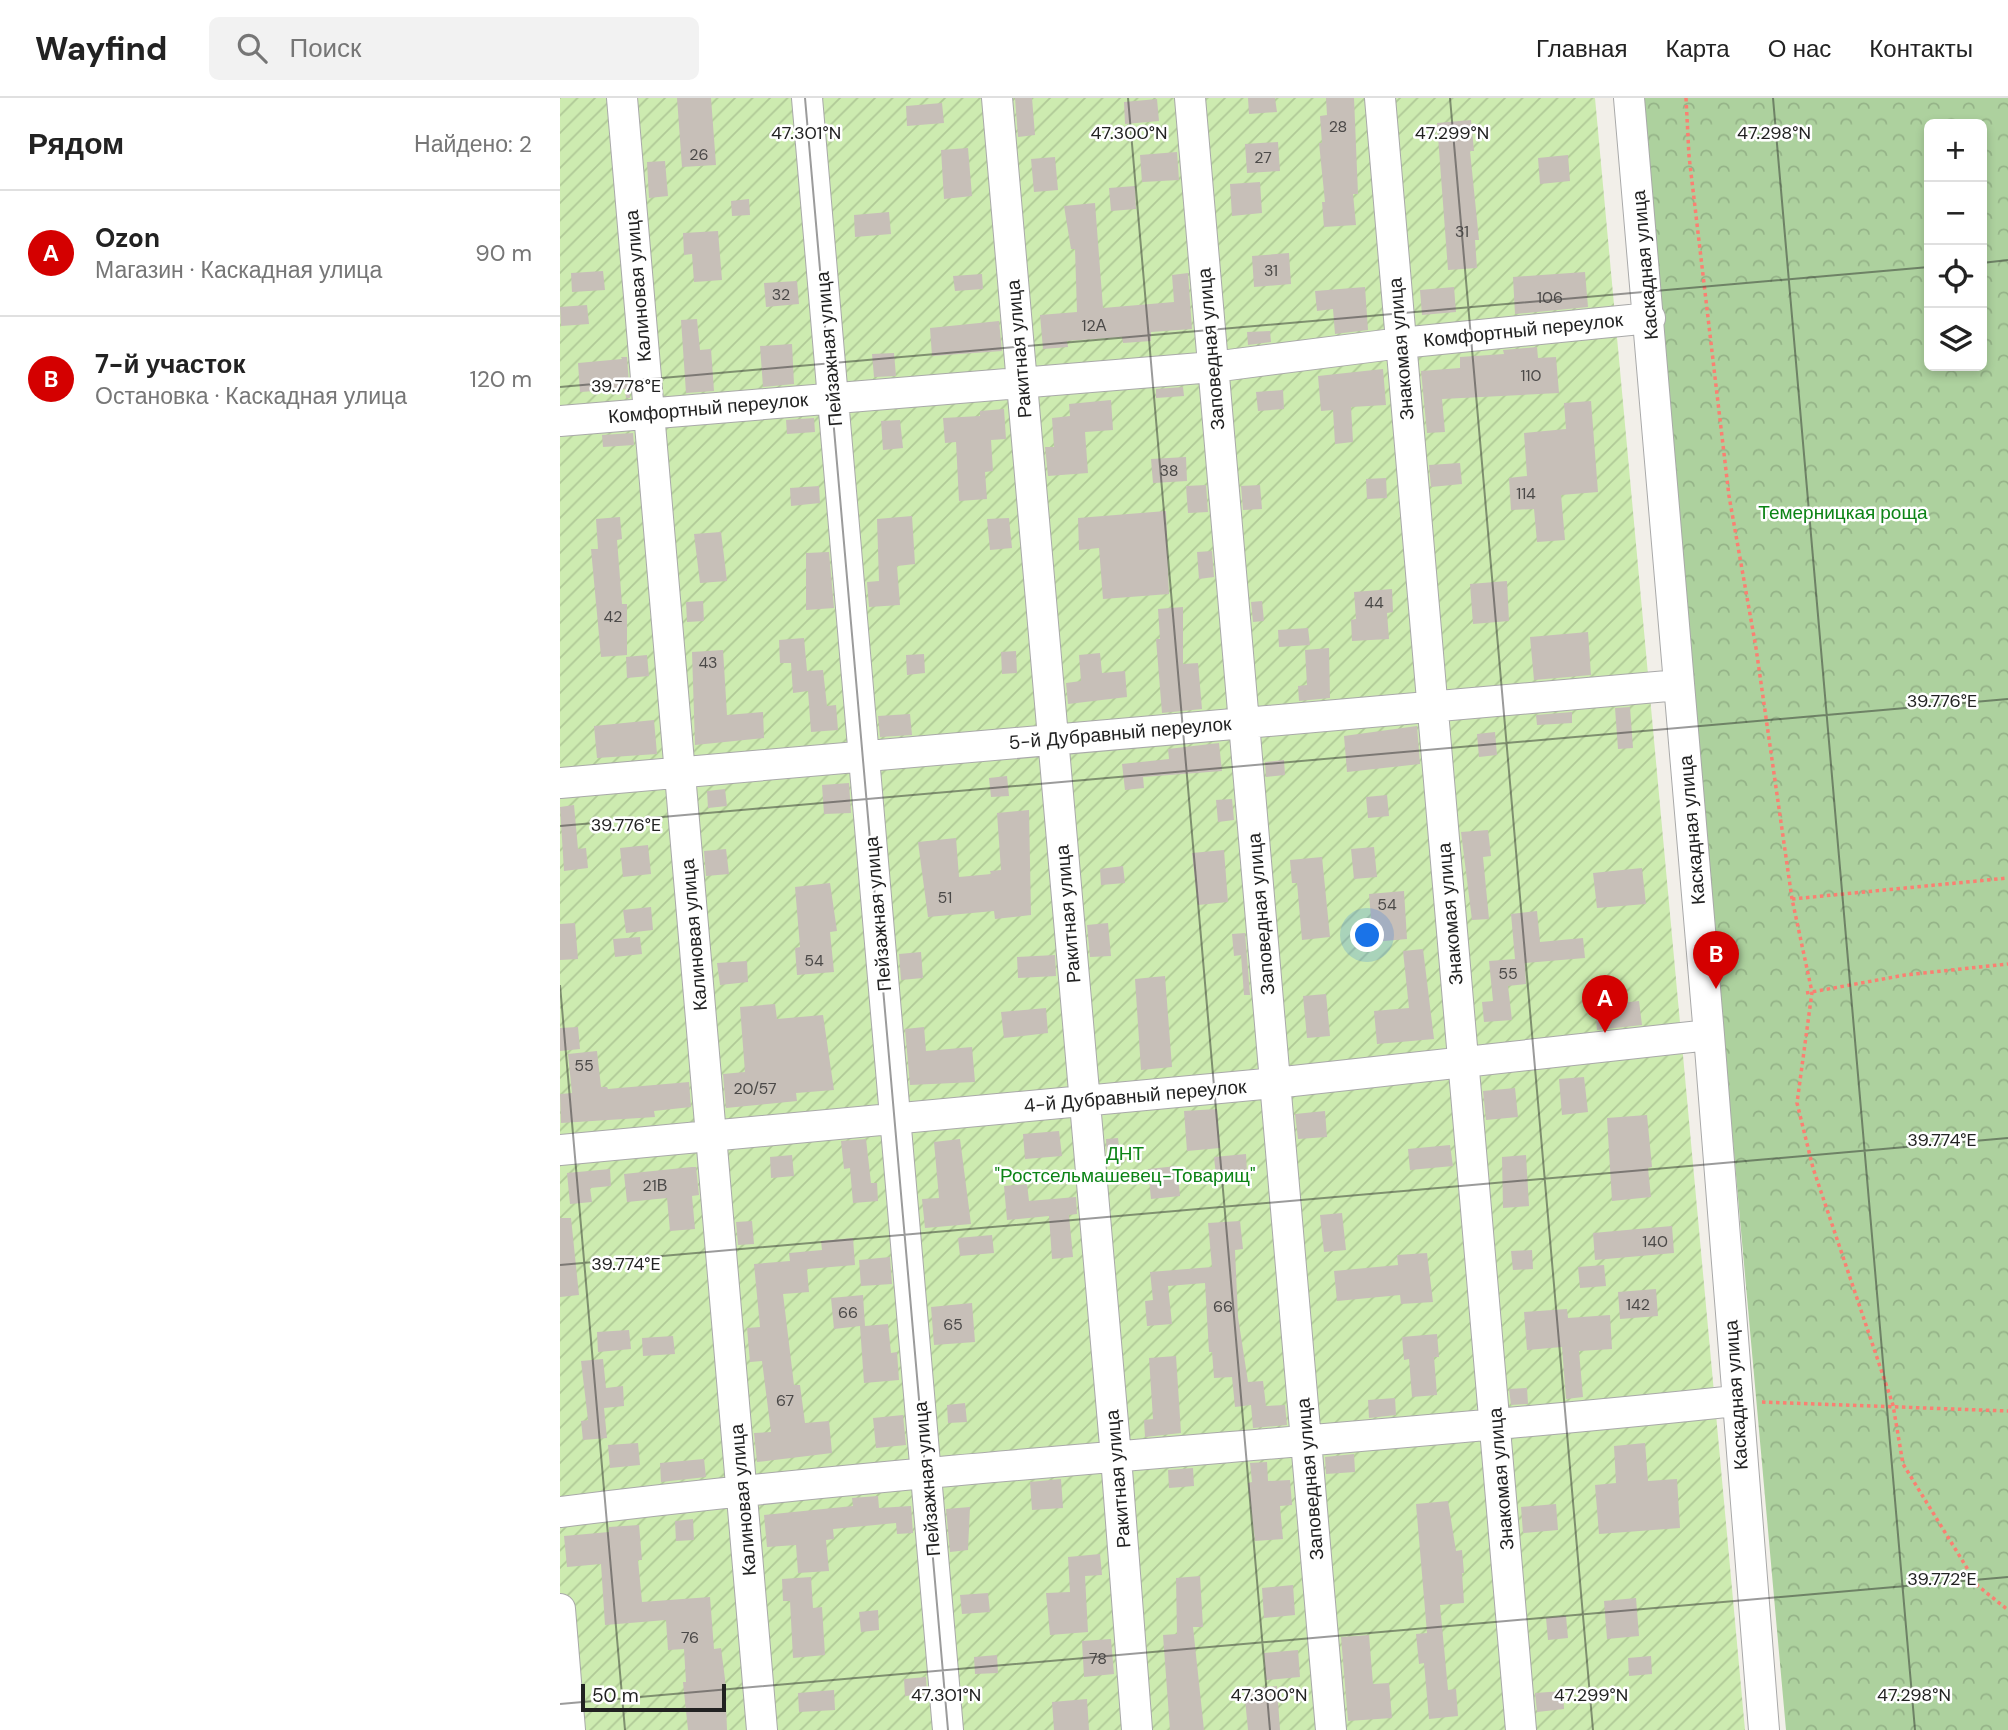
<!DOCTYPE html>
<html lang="ru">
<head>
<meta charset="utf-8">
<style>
  :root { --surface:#fff; --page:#f2f2f2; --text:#222; --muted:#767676; --line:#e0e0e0; --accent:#d40000 }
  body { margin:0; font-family:"DM Sans",sans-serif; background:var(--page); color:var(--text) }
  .controls { position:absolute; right:21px; top:21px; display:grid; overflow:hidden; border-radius:10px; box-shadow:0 4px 10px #0003 }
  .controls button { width:63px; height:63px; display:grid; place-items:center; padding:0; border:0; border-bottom:2px solid var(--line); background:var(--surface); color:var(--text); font:35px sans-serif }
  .scale { position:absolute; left:21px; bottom:18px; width:145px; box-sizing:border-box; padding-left:7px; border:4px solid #222; border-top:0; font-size:19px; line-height:24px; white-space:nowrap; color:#222; -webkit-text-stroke:5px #fff; paint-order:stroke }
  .you { position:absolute; left:808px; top:838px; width:24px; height:24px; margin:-18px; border:5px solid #fff; border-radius:50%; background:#1a73e8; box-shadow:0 0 0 10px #1a73e833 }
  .badge { display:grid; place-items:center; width:46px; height:46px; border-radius:50%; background:var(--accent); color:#fff; font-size:23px; font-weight:700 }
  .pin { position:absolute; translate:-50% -58px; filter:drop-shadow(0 2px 4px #0008) }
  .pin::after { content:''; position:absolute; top:37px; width:24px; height:21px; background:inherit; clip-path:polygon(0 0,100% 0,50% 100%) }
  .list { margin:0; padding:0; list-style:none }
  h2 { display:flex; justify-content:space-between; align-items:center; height:91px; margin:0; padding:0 28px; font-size:30px }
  h2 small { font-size:23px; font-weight:400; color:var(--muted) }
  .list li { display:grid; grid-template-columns:46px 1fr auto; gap:21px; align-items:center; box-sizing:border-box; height:126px; padding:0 28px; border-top:2px solid var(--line) }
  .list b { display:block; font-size:26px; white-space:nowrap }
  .list p { margin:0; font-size:23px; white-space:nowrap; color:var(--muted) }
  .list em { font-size:23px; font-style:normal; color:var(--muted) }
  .icon { flex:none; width:38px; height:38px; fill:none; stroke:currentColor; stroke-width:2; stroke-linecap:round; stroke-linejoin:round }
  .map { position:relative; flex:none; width:1448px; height:1632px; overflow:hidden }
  header { display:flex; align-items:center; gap:42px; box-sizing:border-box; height:98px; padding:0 35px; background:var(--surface); border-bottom:2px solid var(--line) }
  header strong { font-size:33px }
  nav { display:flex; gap:38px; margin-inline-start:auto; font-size:24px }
  .search { width:490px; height:63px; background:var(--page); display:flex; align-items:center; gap:18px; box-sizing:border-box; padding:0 24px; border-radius:10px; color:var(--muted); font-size:26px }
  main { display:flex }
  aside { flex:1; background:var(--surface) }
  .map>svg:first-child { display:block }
  .forest { fill:url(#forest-crowns); fill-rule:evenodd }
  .garden { fill:url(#garden-furrows) }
  .building { fill:#c7bfb8 }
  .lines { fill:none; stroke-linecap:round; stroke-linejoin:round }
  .minor-casing { stroke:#a9a9a9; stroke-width:32 }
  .path { stroke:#fa8072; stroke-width:3.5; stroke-dasharray:3.5 3.5; stroke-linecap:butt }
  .minor { stroke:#fff; stroke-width:30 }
  .ticks { fill:none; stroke:#222; stroke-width:2; stroke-opacity:0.45 }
  .labels { text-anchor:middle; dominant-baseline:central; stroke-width:5; stroke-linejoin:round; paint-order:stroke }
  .number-label { font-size:16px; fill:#4b4948 }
  .street-label { font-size:19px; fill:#222; stroke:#fff }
  .park-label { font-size:19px; fill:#0c8416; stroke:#fff }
  .ticks-label { font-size:18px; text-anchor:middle; fill:#222; stroke:#fff; stroke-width:5; stroke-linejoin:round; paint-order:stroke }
</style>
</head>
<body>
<header>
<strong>Wayfind</strong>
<div class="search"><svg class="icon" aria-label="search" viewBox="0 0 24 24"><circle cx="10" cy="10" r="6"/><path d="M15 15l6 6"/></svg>Поиск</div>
<nav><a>Главная</a><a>Карта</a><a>О нас</a><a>Контакты</a></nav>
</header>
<main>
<aside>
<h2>Рядом<small>Найдено: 2</small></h2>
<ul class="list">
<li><span class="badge">A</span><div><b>Ozon</b><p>Магазин · Каскадная улица</p></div><em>90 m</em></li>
<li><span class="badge">B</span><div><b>7-й участок</b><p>Остановка · Каскадная улица</p></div><em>120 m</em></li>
</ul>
</aside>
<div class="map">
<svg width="1448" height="1632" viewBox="0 0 1448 1632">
  <defs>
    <pattern id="forest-crowns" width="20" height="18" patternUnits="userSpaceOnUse" patternTransform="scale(1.75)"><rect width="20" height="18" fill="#add19e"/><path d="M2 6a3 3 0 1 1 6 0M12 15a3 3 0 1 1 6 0" fill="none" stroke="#95b388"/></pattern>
    <pattern id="garden-furrows" width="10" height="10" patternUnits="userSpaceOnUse" patternTransform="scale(1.75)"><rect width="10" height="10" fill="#cdebb0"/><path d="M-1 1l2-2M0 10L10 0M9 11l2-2" fill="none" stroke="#b0c997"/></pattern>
  </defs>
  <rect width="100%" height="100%" fill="#f2efe9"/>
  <path class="forest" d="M1079 0H1448V1632H1226ZM1369 26H1422V268H1369Z"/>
  <path class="garden" d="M0 0H1035L1185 1632H0Z"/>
  <path class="building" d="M117 0H151L156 67 122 69Z
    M455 0H472L475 37 458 39Z
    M688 0H715L717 14 689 16Z
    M766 0H794L798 96H793L796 127 764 129 762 104H765L759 45H762L760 18 767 17Z
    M597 1 599 23 565 26 564 4Z
    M382 5 384 25 347 28 346 8Z
    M911 22 914 53H910L919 142H915L917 170 888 172 877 25Z
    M718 44 720 73 687 75 685 46Z
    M408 50 412 98 384 101 381 52Z
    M617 54 619 82 582 84 580 57Z
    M1008 57 1010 83 980 86 978 60Z
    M495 59 498 92 474 94 471 61Z
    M105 63 108 98 89 100 87 64Z
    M700 84 702 115 672 118 670 86Z
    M575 88 576 111 551 113 549 90Z
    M189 101 190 117 172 118 171 103Z
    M535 105 543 210 614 204 612 177 628 175 632 231 591 234V243L563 245 562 239 507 243 508 249 483 251 480 217 517 214 515 151H511L504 108Z
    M329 114 331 136 295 139 294 117Z
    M158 133 162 182 134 184 132 156 124 157 123 135Z
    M729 155 731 186 694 189 692 158Z
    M43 173 45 192 12 194 11 175Z
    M1025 174 1028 209 955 216 953 179Z
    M422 176 423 191 395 193 393 178Z
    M237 183 239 206 206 209 204 185Z
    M805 189 808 232 775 236 773 211 757 213 755 193Z
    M894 189 896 214 862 217 860 192Z
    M27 207 29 226 1 228 0 209Z
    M137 221 140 252 151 251 154 293 126 295 121 222Z
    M439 223 442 253 372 258 370 230Z
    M710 233 711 244 688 247 687 234Z
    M232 246 234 286 203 289 200 248Z
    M977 249 978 260 996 259 999 295 882 301 885 334 867 335 861 273 900 270V259L944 256 943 252Z
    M334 255 336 278 314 279 312 256Z
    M61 259H67L70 300H66L65 291 20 294 18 265 62 261Z
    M823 271 826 307 791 309 793 344 775 346 773 312 761 313 758 278Z
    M623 289 624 298 596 300V291Z
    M723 292 724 311 698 313 696 294Z
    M551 302 553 332 525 334 528 375 488 378 485 349H494L492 320 510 318 509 306Z
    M1031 303 1038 394 1001 397 1005 442 977 444 974 411 951 412 949 380 967 378 964 335 1006 331 1004 305Z
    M444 311 446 341 431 342 433 373 425 374 427 401 399 403 396 344 385 345 383 320 420 318V313Z
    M254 320 255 334 227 336 226 322Z
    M340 322 343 350 323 352 321 323Z
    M73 335 74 347 43 349 42 337Z
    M626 359 627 383 593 385 591 361Z
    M900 365 902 386 871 389 869 367Z
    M826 380 827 400 807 401 806 381Z
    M646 387 648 414 628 415 626 388Z
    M700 387 702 411 683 412 681 388Z
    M259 388 260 405 231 408 230 390Z
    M606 413 609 496 543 501 539 450 519 452 518 420Z
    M352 418 355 466 337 468 340 507 309 509 307 484 319 483 317 421Z
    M60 419 62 441 57 442 62 506H67V557L41 559 31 451H38L36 421Z
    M449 420 452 450 430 452 427 421Z
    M161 434 167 483 140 485 134 436Z
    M652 453 654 479 639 481 637 454Z
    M269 454 274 510 246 512V455Z
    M947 483 949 523 913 526 910 486Z
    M832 491 833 514 827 515 829 541 792 543 791 522 796 521 794 494Z
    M143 503 144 523 127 524 126 504Z
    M702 503 704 523 693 524 691 504Z
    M623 509V566L638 565 642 611 602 615 596 541H600L598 511Z
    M748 530 750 547 719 549 718 532Z
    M1028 534 1031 577 974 582 970 539Z
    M244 540 247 573 263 572 267 608 276 607 278 632 251 634 248 593 233 595 231 565H220L219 542Z
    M769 550 770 600 739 603 738 588 747 587 745 552Z
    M163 552 167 617 203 614 204 640 135 647 132 554Z
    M456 553 457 575 442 576 441 554Z
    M540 555 542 575 565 573 567 599 508 606 506 585 521 583 519 557Z
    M364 556 365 575 347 577 346 557Z
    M87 557 89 578 67 580 66 559Z
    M1070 609 1073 650 1058 651 1055 610Z
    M1012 614V625L977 627 976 617Z
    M350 616 352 637 320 639 318 618Z
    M94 622 97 656 37 660 34 628Z
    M857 628 860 666 787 674 784 638Z
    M935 634 937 657 919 659 917 636Z
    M659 645 662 673 583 679 584 690 565 692 562 666 609 661 608 651Z
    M724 662 725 677 706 679 705 664Z
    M447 678 449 698 431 699 429 680Z
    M289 685 291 715 264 716 262 687Z
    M165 691 167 708 148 710 147 693Z
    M827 697 829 718 808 720 806 699Z
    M672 701 674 722 658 724 656 702Z
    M14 707 18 751 26 750 28 770 4 773 0 709Z
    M469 712 471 817 435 821 434 813 368 819 358 744 396 740 399 779 431 776 430 773 441 772 437 715Z
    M928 732 931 758 923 759 929 821 912 822 901 734Z
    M88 747 91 776 63 779 60 750Z
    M814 749 817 779 794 781 791 751Z
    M166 751 169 776 146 778 144 753Z
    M664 752 668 804 638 807 632 755Z
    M762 759 770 839 742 842 737 785H732L730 762Z
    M563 768 565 785 541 787 540 771Z
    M1082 770 1086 806 1037 810 1033 775Z
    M270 785 277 833 270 834 274 874 237 877 235 850 240 849 235 789Z
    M844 793 847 841 813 844 809 796Z
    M91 809 93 832 66 835 63 812Z
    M977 813 980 844 1023 840 1025 860 965 865 966 886 948 888 952 922 924 924 922 904 933 903 929 863 955 861 951 816Z
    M15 825 18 861 0 862V826Z
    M548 825 551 858 530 859 527 827Z
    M685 835 690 897H684L681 857 674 858 672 836Z
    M80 839 82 856 55 859 53 841Z
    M863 851 874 941 817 946 814 913 849 910 843 853Z
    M361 854 363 880 341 882 339 856Z
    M495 857 496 878 458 880 457 859Z
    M187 863 188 884 160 887 157 865Z
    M605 878 612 969 581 972 575 881Z
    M766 896 770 938 747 940 743 898Z
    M1079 903 1082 927 1037 932 1035 908Z
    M215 906 217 921 263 917 274 992 236 995 237 1003 166 1010 163 976 185 974 180 909Z
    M486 910 488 935 444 940 441 914Z
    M18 929 20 951 0 953V930Z
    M364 929 366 953 412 949 415 984 350 987 345 931Z
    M37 953 41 989H47L48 991 129 984 131 1009 94 1013 95 1019 1 1025 0 996 12 995 8 956Z
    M1024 979 1028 1014 1002 1017 999 981Z
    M955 990 958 1019 926 1022 923 993Z
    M657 1011 660 1050 627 1053 624 1013Z
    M765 1013 767 1039 738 1041 735 1016Z
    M1087 1017 1092 1069 1088 1070 1091 1099 1052 1103 1047 1020Z
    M499 1033 502 1058 465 1061 463 1036Z
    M558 1040 560 1057 547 1058 546 1041Z
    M306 1041 311 1085H317L318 1103 293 1105 290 1070 284 1071 281 1043Z
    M400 1041 411 1126 365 1130 362 1101 379 1100 374 1044Z
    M890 1047 893 1068 850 1072 848 1051Z
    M686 1056 687 1075 656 1078 654 1059Z
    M232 1057 234 1078 211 1080 210 1059Z
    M966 1057 969 1108 943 1110 942 1059Z
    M617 1068 620 1098 591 1101 588 1071Z
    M132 1069H136L139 1097 132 1098 135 1131 110 1133 107 1100 67 1104 64 1076Z
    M50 1071 51 1088 30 1090 32 1104 10 1106 7 1075Z
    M467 1086 469 1103 516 1099 517 1116 509 1117 513 1159 492 1161 489 1118 447 1122 444 1088Z
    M782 1115 786 1152 764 1154 760 1117Z
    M0 1120H11L19 1197 0 1199Z
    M192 1123 194 1146 178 1147 176 1124Z
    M680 1123 683 1151 675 1152 678 1219 688 1284 703 1283 706 1308 725 1307 727 1327 693 1330 691 1307 675 1309 672 1279 654 1280 652 1254H649L645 1185 608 1188 612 1226 587 1228 585 1203 593 1202 590 1174 652 1169 648 1125Z
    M1112 1128 1114 1155 1035 1162 1033 1135Z
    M432 1137 434 1155 400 1158 398 1140Z
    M293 1140 295 1167 247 1171 249 1194 223 1196 234 1287H240L245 1325 269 1323 272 1355 197 1364 194 1335 211 1334 202 1263 190 1264 187 1230 200 1229 194 1166 230 1163 229 1155 262 1152 261 1143Z
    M972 1152 973 1171 953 1172 951 1153Z
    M867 1155 873 1204 841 1206 840 1197 777 1203 774 1173 838 1167 837 1157Z
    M330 1159 332 1186 301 1188 299 1162Z
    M1044 1167 1046 1188 1020 1190 1018 1169Z
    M1096 1191 1098 1218 1060 1221 1058 1194Z
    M303 1197 305 1228 328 1226 331 1255 337 1254 339 1282 304 1285 300 1228 274 1231 271 1200Z
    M412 1205 415 1244 374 1247 371 1209Z
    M1007 1211 1008 1220 1050 1217 1052 1251 1019 1253 1023 1299 1006 1301 1002 1249 967 1252 964 1214Z
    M69 1232 71 1251 38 1254 37 1234Z
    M877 1236 879 1259H874L877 1297 852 1299 849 1261 844 1262 842 1239Z
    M113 1238 115 1256 83 1258 82 1240Z
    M616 1258 621 1335 585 1339 584 1322 593 1321 589 1260Z
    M43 1261 46 1290 63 1288 64 1308 44 1310 47 1340 23 1342 21 1323 28 1322 21 1263Z
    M967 1290 968 1306 951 1307 949 1291Z
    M835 1300 836 1317 809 1320 808 1302Z
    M405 1305 407 1324 388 1325 387 1307Z
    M343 1317 346 1347 316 1350 313 1320Z
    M78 1345 80 1367 50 1370 48 1347Z
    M1085 1345 1088 1383 1117 1381 1120 1430 1039 1436 1035 1387 1056 1385 1054 1348Z
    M794 1356 795 1374 766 1376 765 1359Z
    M144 1361 146 1379 101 1384 100 1365Z
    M707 1364 708 1383 730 1382 732 1407 720 1408 723 1441 695 1443 688 1385 692 1384 690 1365Z
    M633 1370 634 1388 609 1390 608 1372Z
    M501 1381 503 1410 472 1412 470 1384Z
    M318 1398 319 1410 351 1408 353 1435 337 1436 336 1425 273 1431 274 1441 266 1442 269 1473 238 1475 236 1447 207 1449 204 1417 293 1408 292 1400Z
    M888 1403 896 1453 902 1452 904 1475H902L904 1505 880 1507 888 1592 896 1591 898 1618 869 1621 864 1565 859 1566 856 1536 867 1535 856 1406Z
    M996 1406 998 1432 963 1435 961 1409Z
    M410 1409 408 1452 390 1454 386 1411Z
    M133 1421 134 1442 116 1443 115 1423Z
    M79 1427 82 1462H78L82 1504 150 1499 154 1551 161 1550 165 1581 167 1632H128L123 1584H126L124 1551 108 1552 106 1522 45 1527 41 1466 7 1469 4 1438 49 1434V1429Z
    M540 1456 542 1477 525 1478 528 1534 490 1537 486 1495 510 1494 508 1459Z
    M640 1478 643 1529H633L644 1632H610L603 1537 617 1536 616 1480Z
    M251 1479 253 1510 262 1509 265 1557 233 1560 230 1503H223L222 1481Z
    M733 1487 735 1517 704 1520 702 1490Z
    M428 1495 430 1514 402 1516 400 1497Z
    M1076 1500 1079 1538 1047 1541 1044 1503Z
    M318 1512 319 1532 301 1534 299 1514Z
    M1006 1518 1008 1540 988 1542 986 1520Z
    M809 1537 813 1586 829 1585 832 1620 788 1623 781 1539Z
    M551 1541 554 1576 524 1579 522 1543Z
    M738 1552 740 1579 706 1582 704 1555Z
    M437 1557 438 1575 415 1576 414 1559Z
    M1091 1558 1092 1576 1069 1578 1068 1560Z
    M366 1579 367 1596 345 1598 344 1581Z
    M717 1588 720 1632H688L684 1591Z
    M274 1592 275 1612 239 1614 238 1595Z
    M1003 1593 1004 1611 977 1614 975 1595Z
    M527 1601 529 1632H494L492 1604Z"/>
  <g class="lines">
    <defs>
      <path id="minor" d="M62 0 202 1632
        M247 0 388 1632
        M437 0 556 1359 577 1632
        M630 0 771 1632
        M820 0 961 1632
        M1069 0 1149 937 1204 1632
        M0 323 653 269 841 245 1090 220
        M0 685 1119 587
        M0 1052 715 985 1149 937
        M0 1414C391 1365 784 1345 1175 1303
        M0 1511 10 1632"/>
    </defs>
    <use href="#minor" class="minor-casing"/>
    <path class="path" d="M1126 0 1129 58 1169 398 1196 550 1232 801 1252 894 1237 1005 1253 1070 1333 1307 1343 1366 1418 1488 1448 1512
      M1232 801 1448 780
      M1246 895 1345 877 1448 866
      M1202 1304 1448 1313"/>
    <use href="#minor" class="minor"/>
  </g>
  <path class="ticks" d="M245 0 388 1632M568 0 710 1632M890 0 1033 1632M1213 0 1355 1632M1422 165 1448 162M0 289 1369 169M0 728 1448 601M0 887 65 1632M0 1167 1448 1040M0 1606 1448 1479"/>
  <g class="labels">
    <g class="number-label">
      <text x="778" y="28">28</text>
      <text x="139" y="56">26</text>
      <text x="703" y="59">27</text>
      <text x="902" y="133">31</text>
      <text x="711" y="172">31</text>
      <text x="221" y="196">32</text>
      <text x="990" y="199">106</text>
      <text x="534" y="227">12А</text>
      <text x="971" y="277">110</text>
      <text x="609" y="372">38</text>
      <text x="966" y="395">114</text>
      <text x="814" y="504">44</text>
      <text x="53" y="518">42</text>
      <text x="148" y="564">43</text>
      <text x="385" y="799">51</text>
      <text x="827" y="806">54</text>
      <text x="254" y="862">54</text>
      <text x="948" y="875">55</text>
      <text x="24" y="967">55</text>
      <text x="195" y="990">20/57</text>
      <text x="95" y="1087">21В</text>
      <text x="1095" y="1143">140</text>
      <text x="1078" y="1206">142</text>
      <text x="663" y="1208">66</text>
      <text x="288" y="1214">66</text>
      <text x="393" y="1226">65</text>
      <text x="225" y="1302">67</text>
      <text x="130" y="1539">76</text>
      <text x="538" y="1560">78</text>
    </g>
    <g class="street-label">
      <text transform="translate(1085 167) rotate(-95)">Каскадная улица</text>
      <text transform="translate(78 188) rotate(-95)">Калиновая улица</text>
      <text transform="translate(963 232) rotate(-6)">Комфортный переулок</text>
      <text transform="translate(269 251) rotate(-95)">Пейзажная улица</text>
      <text transform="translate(459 251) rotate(-95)">Ракитная улица</text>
      <text transform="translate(651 251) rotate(-95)">Заповедная улица</text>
      <text transform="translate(841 251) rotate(-95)">Знакомая улица</text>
      <text transform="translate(148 310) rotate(-5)">Комфортный переулок</text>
      <text transform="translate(560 635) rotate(-5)">5-й Дубравный переулок</text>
      <text transform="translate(1132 732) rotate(-95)">Каскадная улица</text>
      <text transform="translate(318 816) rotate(-95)">Пейзажная улица</text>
      <text transform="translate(508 816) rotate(-95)">Ракитная улица</text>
      <text transform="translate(701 816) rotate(-95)">Заповедная улица</text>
      <text transform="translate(890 816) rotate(-95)">Знакомая улица</text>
      <text transform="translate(134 837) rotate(-95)">Калиновая улица</text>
      <text transform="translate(575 998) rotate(-5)">4-й Дубравный переулок</text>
      <text transform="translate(1176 1297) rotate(-94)">Каскадная улица</text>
      <text transform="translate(367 1381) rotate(-95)">Пейзажная улица</text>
      <text transform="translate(558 1381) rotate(-95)">Ракитная улица</text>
      <text transform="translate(750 1381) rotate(-95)">Заповедная улица</text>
      <text transform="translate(941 1381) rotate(-95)">Знакомая улица</text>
      <text transform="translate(183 1402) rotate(-95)">Калиновая улица</text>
    </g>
    <g class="park-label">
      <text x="1283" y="414">Темерницкая роща</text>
      <text x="565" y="1055">ДНТ<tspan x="565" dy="22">"Ростсельмашевец-Товарищ"</tspan></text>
    </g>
  </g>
  <g class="ticks-label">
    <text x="246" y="41">47.301°N</text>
    <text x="569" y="41">47.300°N</text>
    <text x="892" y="41">47.299°N</text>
    <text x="1214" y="41">47.298°N</text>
    <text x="66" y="294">39.778°E</text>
    <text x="1382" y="609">39.776°E</text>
    <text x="66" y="733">39.776°E</text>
    <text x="1382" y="1048">39.774°E</text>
    <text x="66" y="1172">39.774°E</text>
    <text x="1382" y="1487">39.772°E</text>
    <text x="386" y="1603">47.301°N</text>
    <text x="709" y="1603">47.300°N</text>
    <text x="1031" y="1603">47.299°N</text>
    <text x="1354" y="1603">47.298°N</text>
  </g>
</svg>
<div class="controls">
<button>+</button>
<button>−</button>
<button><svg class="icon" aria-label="locate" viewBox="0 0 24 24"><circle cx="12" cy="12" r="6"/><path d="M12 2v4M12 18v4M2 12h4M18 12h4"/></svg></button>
<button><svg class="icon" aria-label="layers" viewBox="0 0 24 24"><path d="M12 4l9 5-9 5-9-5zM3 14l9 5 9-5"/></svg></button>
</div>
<div class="scale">50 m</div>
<div class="you"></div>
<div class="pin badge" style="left:1045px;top:935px">A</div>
<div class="pin badge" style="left:1156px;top:891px">B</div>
</div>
</main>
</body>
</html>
